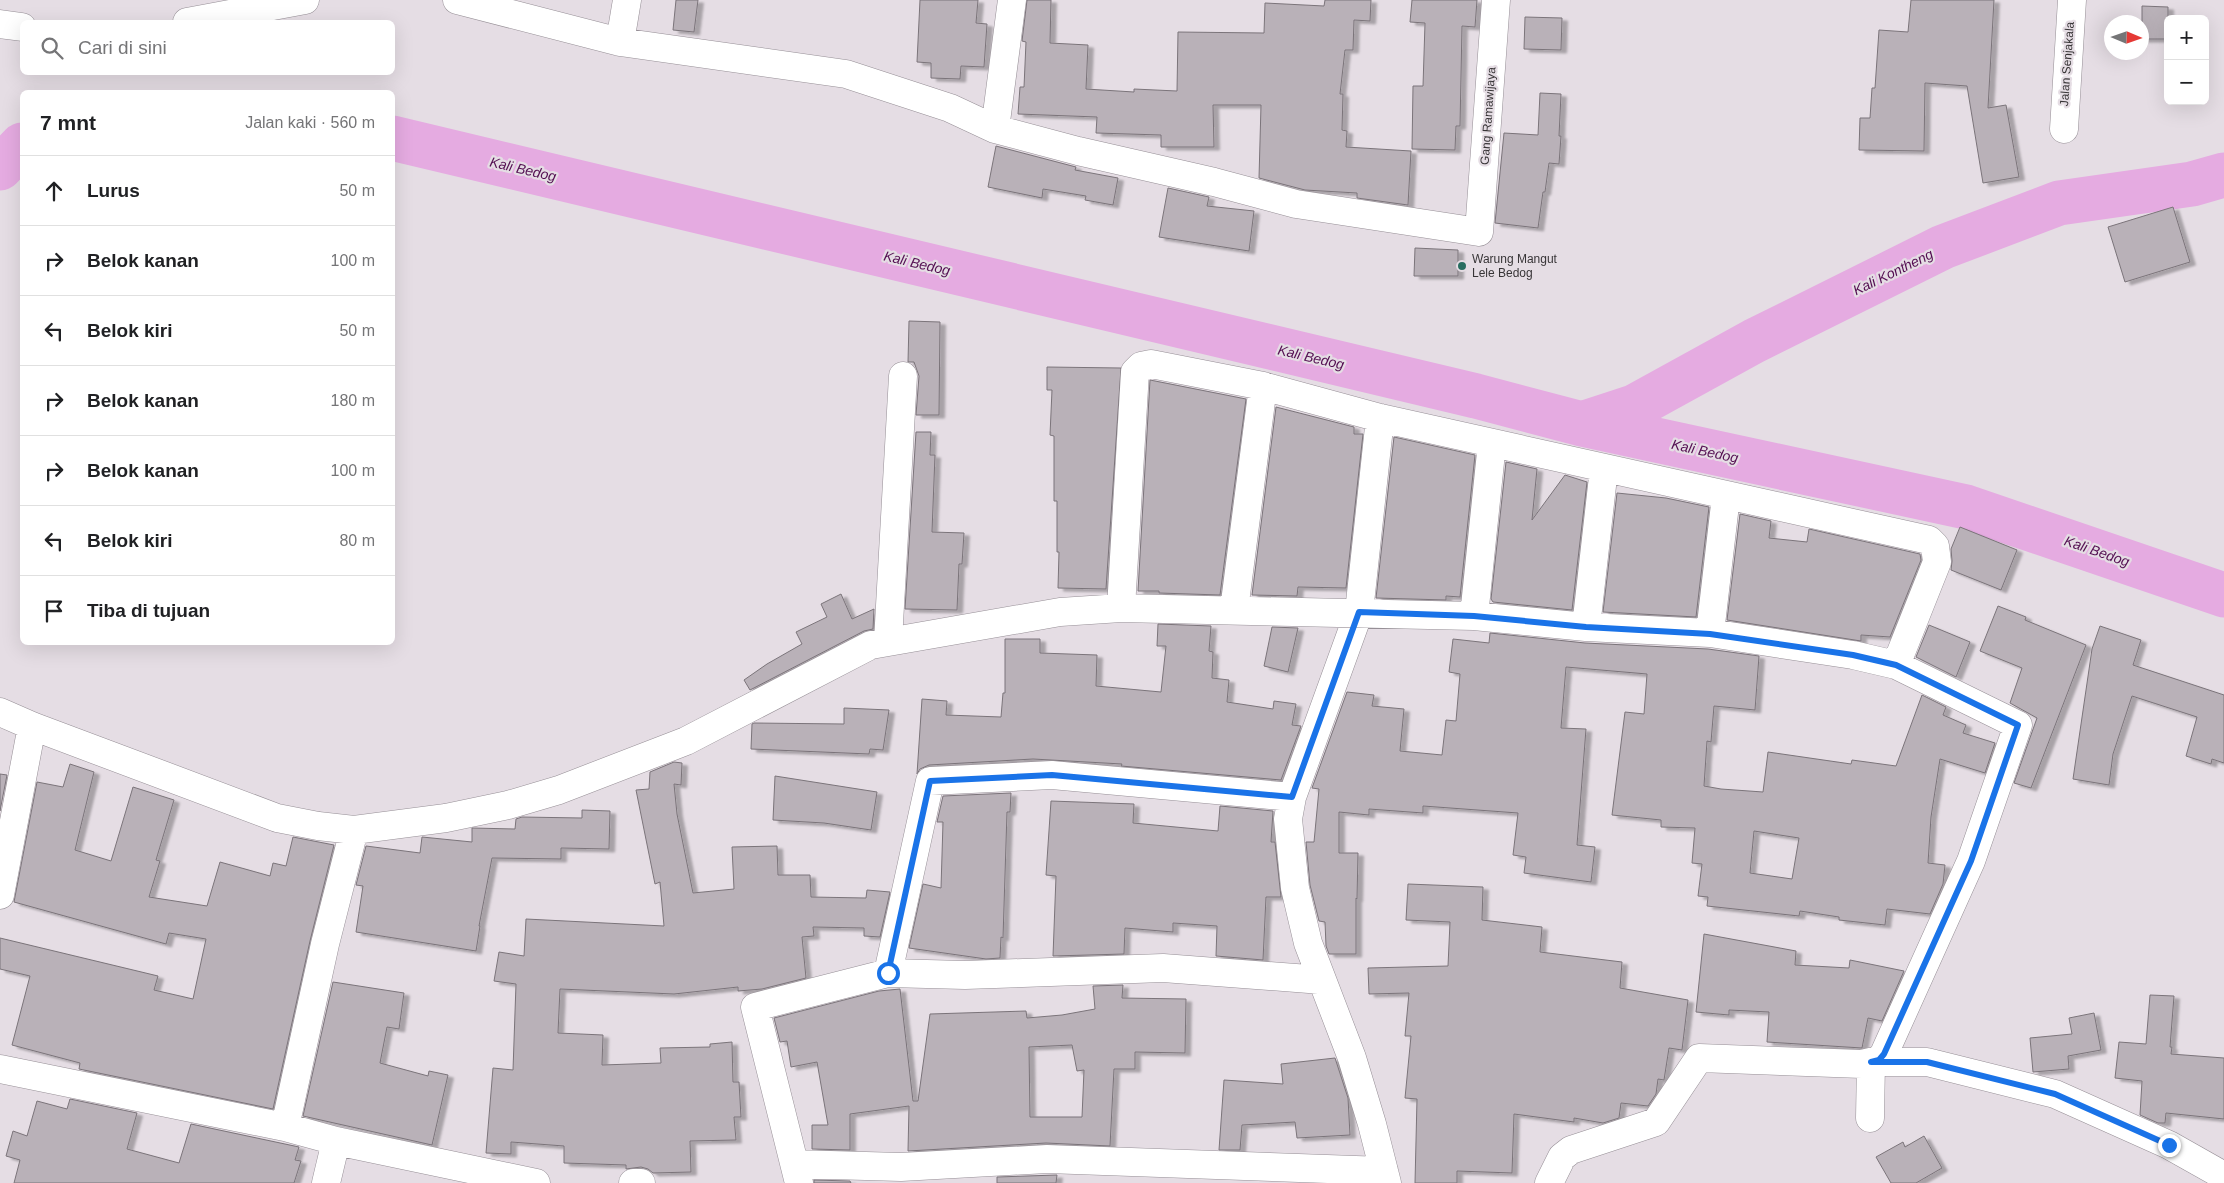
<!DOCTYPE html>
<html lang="id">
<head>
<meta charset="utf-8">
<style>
  :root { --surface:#fff; --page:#f6f6f6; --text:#202124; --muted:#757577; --line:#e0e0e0 }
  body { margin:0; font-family:Arial,sans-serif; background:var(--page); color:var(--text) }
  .controls { position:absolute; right:15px; top:15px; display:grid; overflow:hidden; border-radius:8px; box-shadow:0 5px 20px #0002 }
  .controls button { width:45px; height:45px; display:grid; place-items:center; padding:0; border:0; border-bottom:1px solid var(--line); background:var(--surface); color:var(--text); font:25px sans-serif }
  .compass { position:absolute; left:2104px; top:15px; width:45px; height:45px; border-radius:50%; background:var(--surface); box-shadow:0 5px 20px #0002; rotate:92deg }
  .stop { position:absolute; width:15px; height:15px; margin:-11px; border:4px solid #1a73e8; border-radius:50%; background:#fff }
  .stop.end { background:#1a73e8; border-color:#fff; box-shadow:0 1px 5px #0008 }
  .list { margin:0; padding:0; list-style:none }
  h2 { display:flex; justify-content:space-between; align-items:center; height:65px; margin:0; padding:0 20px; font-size:21px }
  h2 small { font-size:16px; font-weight:400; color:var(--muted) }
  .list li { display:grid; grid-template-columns:32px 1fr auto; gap:15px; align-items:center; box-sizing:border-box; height:70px; padding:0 20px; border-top:1px solid var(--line) }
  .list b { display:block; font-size:19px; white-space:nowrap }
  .list em { font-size:16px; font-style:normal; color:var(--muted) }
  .icon { flex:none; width:28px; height:28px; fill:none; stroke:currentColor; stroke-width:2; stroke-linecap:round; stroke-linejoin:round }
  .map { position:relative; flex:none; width:2224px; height:1183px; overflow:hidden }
  .search { position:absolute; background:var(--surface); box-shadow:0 5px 20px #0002; left:20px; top:20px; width:375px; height:55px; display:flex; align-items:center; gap:12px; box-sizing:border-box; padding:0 18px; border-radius:8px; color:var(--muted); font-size:19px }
  .panel { position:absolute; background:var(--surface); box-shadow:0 5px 20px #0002; left:20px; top:90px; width:375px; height:555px; border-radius:8px }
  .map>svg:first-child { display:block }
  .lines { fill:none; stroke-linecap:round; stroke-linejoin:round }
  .river { stroke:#e5abe1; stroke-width:45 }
  .building { fill:#b9b1b8; stroke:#7b747a; fill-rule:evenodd; filter:url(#shadow) }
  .minor-casing { stroke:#968f96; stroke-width:29 }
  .minor { stroke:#fff; stroke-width:28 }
  .route { stroke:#1a73e8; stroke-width:6 }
  .poi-dot { fill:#286d60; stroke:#e5dde4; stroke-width:2 }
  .labels { text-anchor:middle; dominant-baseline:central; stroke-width:4.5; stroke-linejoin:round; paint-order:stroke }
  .street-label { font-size:12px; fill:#383537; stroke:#e5dde4 }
  .poi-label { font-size:12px; fill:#383537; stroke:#e5dde4; text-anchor:start }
  .water-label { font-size:14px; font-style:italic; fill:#540f52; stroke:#e5dde4 }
</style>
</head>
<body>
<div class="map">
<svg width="2224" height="1183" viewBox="0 0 2224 1183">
  <defs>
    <filter id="shadow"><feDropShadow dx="5.5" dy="3" stdDeviation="1" flood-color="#0004"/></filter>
  </defs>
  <rect width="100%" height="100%" fill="#e5dde4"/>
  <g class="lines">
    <path class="river" d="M392 138 1476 396 1582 424 1966 507 2224 595
      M0 168 22 145
      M1582 424 1634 407 1754 341 1943 247 2059 203 2192 184 2224 175"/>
  </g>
  <path class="building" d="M676 0H698L694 32 673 30Z
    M920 0H978L976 23 987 24 984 67 961 66 960 79 931 78V63L917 62Z
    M1027 0H1051L1050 43 1088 45 1086 89 1134 92V89L1177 91 1178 32 1264 33 1265 3 1324 6 1325 0H1371L1370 21 1354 20 1353 50H1345L1340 94H1343L1342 130 1347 131 1346 147 1411 151 1408 205 1357 198V193L1305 190 1259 178 1261 105H1213L1214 147H1161V135L1096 133 1097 117 1018 114 1020 87H1024L1026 42 1022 41Z
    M1412 0H1477L1475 27 1462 26 1460 126H1456L1455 150 1412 149 1413 86H1423L1425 23 1410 22Z
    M1911 0H1994L1988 108 2006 105 2019 177 1983 183 1967 86 1925 83 1924 151 1859 150 1860 118H1870L1872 88H1875L1879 30 1908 32Z
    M2142 6 2168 7V39H2142Z
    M1525 17 1562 18 1561 50 1524 49Z
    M1540 93 1561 94 1559 136H1561L1559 164 1549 163 1545 192H1543L1538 228 1495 223 1504 133 1538 135Z
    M996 146 1076 167 1075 170 1118 178 1113 205 1085 200 1086 196 1043 189 1042 198 988 187Z
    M1168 188 1209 197 1207 206 1254 211 1249 251 1159 237Z
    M2173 207 2190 262 2125 282 2108 227Z
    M1415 248 1458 250V276H1414Z
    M909 321 940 322 939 415H916L919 376 914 362H908Z
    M1047 367 1121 368 1106 589 1058 588 1059 552H1057V501H1054V436L1050 435 1052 390H1047Z
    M1150 380 1246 399 1220 595 1159 593V591H1138Z
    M1276 407 1354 427V434H1363L1346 588 1298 587 1297 596 1252 595Z
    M916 432H931L930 455H935L932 532 964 533 962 564H959L957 610 905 609Z
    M1394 437 1475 455 1460 597 1446 596V600L1376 598Z
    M1506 462 1537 469 1532 520 1565 475 1587 482 1572 610 1493 602 1491 599Z
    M1617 493 1666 498 1709 507 1696 617 1603 612Z
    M1740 514 1771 521 1769 538 1807 542 1809 529 1920 554 1921 560 1890 637 1861 635V641L1727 620Z
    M1960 527 2017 550 2001 590 1951 570 1952 561 1951 549Z
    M841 594 852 619 874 609 873 629 864 631 750 690 744 680 767 664 802 644 796 632 827 617 821 604Z
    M1998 606 2026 617 2025 620 2086 645 2031 788 2014 783 2037 718 2010 703 2022 668 1980 651Z
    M1158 624 1211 626 1209 651 1213 652 1212 678 1229 680 1227 702 1273 709 1274 701 1296 704 1292 725 1301 726 1281 780 1121 766 1122 764 1033 759 929 765 920 769 917 774 922 699 947 701 946 715 1001 717 1003 693H1005V639H1040V653L1097 655 1096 686 1161 692 1166 646H1157Z
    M1929 625 1970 642 1956 677 1916 657Z
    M2100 626 2141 640 2133 665 2224 695V763L2212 759 2211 764 2186 756 2197 717 2132 696 2113 754 2109 785 2073 779 2092 649Z
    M1272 627 1298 628 1288 672 1264 666Z
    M1490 633 1585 643 1708 649 1759 656 1755 710 1714 706 1711 742 1707 741 1704 786 1721 789 1763 792 1768 752 1851 764 1852 760 1896 766 1922 695 1946 707 1943 715 1966 725 1963 733 1995 743 1985 773 1940 759 1931 817 1928 863 1945 865 1943 884 1930 914 1887 909 1885 925 1839 920V917L1800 911 1799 916 1707 906 1708 897 1698 896 1702 864 1692 863 1695 828 1661 827V820L1612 815 1625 712 1644 714 1647 674 1566 667 1561 728 1586 729 1577 845 1595 847 1591 882 1524 873 1526 857 1513 855 1518 813 1423 806V813L1369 809V815L1339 812V853H1358L1357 899 1356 898V954H1329L1326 946 1325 922 1319 921 1310 885 1306 842H1314L1319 789 1312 788 1347 692 1374 695 1372 706 1404 709 1400 751 1442 755 1446 720 1456 721 1460 674 1449 672 1453 639 1489 643ZM1754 831 1799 838 1792 879 1750 873Z
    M844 708 889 710 883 750 870 749 869 754 751 749 752 724 754 723 844 724Z
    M674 762 682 763 681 785 674 784 677 814 693 893 734 889 732 847 777 846 778 875H810L811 897 866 898 867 890 890 892 880 937 864 936V928L813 927 814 936 802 937 806 978 762 989 738 991V987L674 994 560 989 558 1033 603 1035 602 1065 661 1063 660 1048 710 1047V1044L732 1042 733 1082H739L741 1117H734L736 1140 690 1141 691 1172 653 1173 648 1169 641 1167 626 1169V1165L564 1163V1146L511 1142V1154L486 1153 493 1068 513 1070 516 984 494 981 499 952 524 956 526 919 664 926 660 882 655 884 636 790 649 789 650 772Z
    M70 764 94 772 75 850 111 861 133 787 174 800 156 860 160 861 149 897 207 906 220 862 270 876 273 863 286 866 293 837 334 845 310 941 273 1109 79 1069 80 1063 12 1045 30 976 0 969V938L158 976 154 990 193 999 206 939 169 933 166 944 14 902 37 782 63 787Z
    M0 774 7 775 0 811Z
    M775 776 877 792 871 830 824 823 773 820Z
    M1011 793 1010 812H1007L1003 938 1001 937 1000 958 986 959 909 948 923 884 941 888 943 822H937L943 796Z
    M1051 801 1134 804 1133 823 1218 831 1220 806 1273 811 1271 842H1275L1281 897H1266L1263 960 1216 956 1217 926 1173 923V932L1125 928 1124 954 1053 956 1056 876 1046 875Z
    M582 810 610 811 609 849 561 848V859L492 858 479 926H480L476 951 356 932 363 886 356 885 366 846 420 853 422 837 472 842V828L515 829 516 819 522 817 582 818Z
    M1408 884 1483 887 1482 920 1542 927 1540 952 1622 962 1620 988 1688 1000 1682 1050 1669 1048 1664 1080 1658 1079 1656 1094 1648 1106 1621 1103 1619 1118 1603 1123 1574 1118V1122L1514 1114 1512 1173 1457 1171V1183H1415L1417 1099 1405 1098 1411 1036H1405L1409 993 1369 994 1368 968 1448 966 1450 922 1406 920Z
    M1704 934 1796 951 1795 965 1849 968 1850 960 1904 971 1882 1021 1868 1018 1862 1048 1767 1042 1769 1012 1729 1010V1015L1696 1012Z
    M333 982 404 993 399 1029 387 1027 380 1063 428 1076 429 1071 448 1075 432 1145 303 1116Z
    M1123 985 1122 998 1186 999 1185 1053 1135 1052V1069H1114L1110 1146 1046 1143 908 1151 909 1106 850 1114V1150L812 1149V1125H828L817 1062 791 1067 787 1041 780 1042 774 1018 879 991 900 989 913 1101H918L930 1014 1026 1011 1027 1018 1062 1015 1095 1009 1093 986ZM1072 1045 1077 1071 1084 1070 1082 1117H1030L1029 1047Z
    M2150 995 2174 996 2170 1047H2172L2171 1054 2224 1058V1119L2166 1113 2165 1123H2158L2140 1115 2142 1081 2115 1078 2119 1042 2146 1044Z
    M2094 1013 2101 1050 2068 1056 2069 1069 2033 1072 2030 1038 2072 1034 2069 1018Z
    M1335 1058 1348 1098 1350 1135 1297 1138 1295 1122 1242 1125 1240 1150H1219L1224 1080 1283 1084 1281 1064Z
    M70 1099 137 1113 127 1149 179 1163 191 1124 299 1147 295 1160 301 1161 294 1183H14L20 1160 6 1156 13 1131 27 1136 37 1101 67 1109Z
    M1924 1136 1942 1168 1916 1183H1891L1876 1157 1903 1142 1905 1147Z
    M1057 1175 1056 1183H997V1177Z
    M814 1180 850 1181 851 1183H814Z"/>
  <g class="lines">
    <defs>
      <path id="minor" d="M457 0 620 42 846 74 950 108 995 129 1078 151 1214 182 1296 204 1479 232 1496 0
        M187 22 305 0
        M0 24 22 27
        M620 42 627 0
        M995 129 1012 0
        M2064 129 2072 0
        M1380 418 1359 612 1292 797 1288 819 1295 888 1308 943 1352 1058 1372 1124 1387 1183
        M1121 608 1135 372 1141 366 1151 364 1263 386 1380 418 1929 540 1935 546 1937 562 1896 665
        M1234 610 1263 386
        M1474 616 1492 443
        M1586 627 1604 468
        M1710 633 1726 496
        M888 641 903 376
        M0 712 32 726 277 818 318 826 354 830 446 818 508 805 559 790 686 741 871 645 1060 612 1121 608 1474 616 1586 627 1710 633 1853 655 1896 665 2018 725 1971 861 1884 1054 1879 1060 1862 1064 1699 1058 1656 1122 1571 1150 1562 1157 1549 1183
        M0 895 32 726
        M888 973 930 781 1052 775 1292 797
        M0 1069 285 1127 336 1141 536 1183
        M1870 1118 1871 1062H1927L2055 1094 2169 1145 2224 1176
        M285 1127 325 944 354 830
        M795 1164 901 1167 1047 1159 1384 1171
        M326 1183 336 1141
        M633 1183H641
        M799 1183 755 1007 888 973 965 975 1163 968 1322 980"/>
    </defs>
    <use href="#minor" class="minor-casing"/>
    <use href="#minor" class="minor"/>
  </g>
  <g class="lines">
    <path class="route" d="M888 973 930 781 1052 775 1292 797 1359 612 1474 616 1586 627 1710 634 1853 655 1896 665 2018 725 1971 861 1884 1054 1879 1060 1871 1062H1927L2055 1094 2169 1145"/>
  </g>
  <circle class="poi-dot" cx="1462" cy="266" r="5"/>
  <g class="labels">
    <g class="street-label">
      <text transform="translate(2067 64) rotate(-86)">Jalan Senjakala</text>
      <text transform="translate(1488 116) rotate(-86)">Gang Ramawijaya</text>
    </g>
    <g class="poi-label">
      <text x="1472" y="259">Warung Mangut<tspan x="1472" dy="14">Lele Bedog</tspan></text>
    </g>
    <g class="water-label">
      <text transform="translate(523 169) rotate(13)">Kali Bedog</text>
      <text transform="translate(917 263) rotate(13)">Kali Bedog</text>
      <text transform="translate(1893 272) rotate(-26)">Kali Kontheng</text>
      <text transform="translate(1311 357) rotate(13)">Kali Bedog</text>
      <text transform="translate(1705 451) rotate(12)">Kali Bedog</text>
      <text transform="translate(2097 551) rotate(19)">Kali Bedog</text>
    </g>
  </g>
</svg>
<div class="controls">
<button>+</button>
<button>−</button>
</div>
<svg class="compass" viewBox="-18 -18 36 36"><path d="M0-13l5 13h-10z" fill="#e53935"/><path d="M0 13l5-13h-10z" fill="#757577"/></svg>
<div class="stop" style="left:888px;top:973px"></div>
<div class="stop end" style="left:2169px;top:1145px"></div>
<div class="search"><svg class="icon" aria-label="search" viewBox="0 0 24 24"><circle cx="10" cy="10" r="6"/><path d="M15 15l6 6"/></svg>Cari di sini</div>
<section class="panel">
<h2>7 mnt<small>Jalan kaki · 560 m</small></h2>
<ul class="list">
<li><svg class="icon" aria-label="ahead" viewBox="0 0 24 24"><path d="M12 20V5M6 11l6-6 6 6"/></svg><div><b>Lurus</b></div><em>50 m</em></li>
<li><svg class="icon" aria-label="right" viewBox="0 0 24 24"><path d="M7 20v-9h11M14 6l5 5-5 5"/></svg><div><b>Belok kanan</b></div><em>100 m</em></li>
<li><svg class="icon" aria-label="left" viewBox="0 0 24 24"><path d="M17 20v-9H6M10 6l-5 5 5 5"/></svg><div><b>Belok kiri</b></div><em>50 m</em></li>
<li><svg class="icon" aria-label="right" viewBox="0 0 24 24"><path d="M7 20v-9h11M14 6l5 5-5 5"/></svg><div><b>Belok kanan</b></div><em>180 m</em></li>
<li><svg class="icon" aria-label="right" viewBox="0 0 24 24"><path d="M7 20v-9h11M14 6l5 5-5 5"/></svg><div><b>Belok kanan</b></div><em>100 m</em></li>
<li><svg class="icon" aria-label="left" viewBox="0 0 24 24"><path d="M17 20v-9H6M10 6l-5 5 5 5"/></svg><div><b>Belok kiri</b></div><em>80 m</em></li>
<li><svg class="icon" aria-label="arrive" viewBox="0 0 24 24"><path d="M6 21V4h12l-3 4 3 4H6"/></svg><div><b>Tiba di tujuan</b></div></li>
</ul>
</section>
</div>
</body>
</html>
